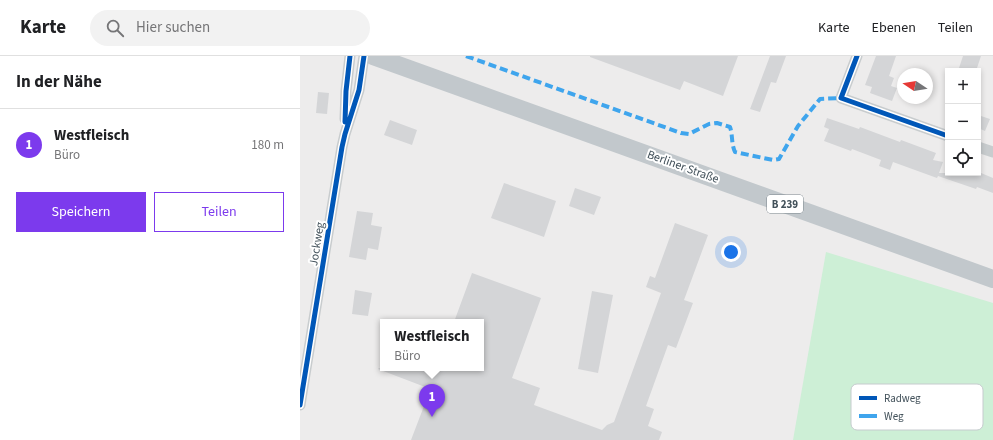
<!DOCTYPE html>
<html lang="de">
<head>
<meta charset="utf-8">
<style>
  :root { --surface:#fff; --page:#f2f2f2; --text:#202124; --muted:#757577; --line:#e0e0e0; --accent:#7c3aed }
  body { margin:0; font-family:"Source Sans 3",sans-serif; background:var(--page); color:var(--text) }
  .controls { position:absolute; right:12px; top:12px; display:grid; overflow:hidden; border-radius:0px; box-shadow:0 2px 6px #0003 }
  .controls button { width:36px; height:36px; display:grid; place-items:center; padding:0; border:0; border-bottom:1px solid var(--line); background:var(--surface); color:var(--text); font:20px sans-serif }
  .compass { position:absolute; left:597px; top:12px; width:36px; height:36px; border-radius:50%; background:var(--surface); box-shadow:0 2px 6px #0003; rotate:282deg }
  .you { position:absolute; left:431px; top:196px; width:14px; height:14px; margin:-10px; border:3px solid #fff; border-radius:50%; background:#1a73e8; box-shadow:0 0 0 6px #1a73e833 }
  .badge { display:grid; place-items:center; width:26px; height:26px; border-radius:50%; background:var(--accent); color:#fff; font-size:13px; font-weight:700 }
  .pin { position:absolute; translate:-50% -33px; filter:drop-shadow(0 1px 2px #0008) }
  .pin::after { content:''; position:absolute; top:21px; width:14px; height:12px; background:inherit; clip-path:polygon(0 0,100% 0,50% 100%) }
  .popup { position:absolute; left:80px; top:263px; width:104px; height:52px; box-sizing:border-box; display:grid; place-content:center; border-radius:0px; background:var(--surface); filter:drop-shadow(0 1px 3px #0005); font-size:13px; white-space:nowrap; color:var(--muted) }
  .popup b { font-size:15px; color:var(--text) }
  .popup::after { content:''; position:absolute; left:50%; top:100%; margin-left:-8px; border:8px solid transparent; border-top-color:var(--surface) }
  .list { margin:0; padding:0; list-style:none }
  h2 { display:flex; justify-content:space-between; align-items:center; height:52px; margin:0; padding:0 16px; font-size:17px }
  h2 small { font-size:13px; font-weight:400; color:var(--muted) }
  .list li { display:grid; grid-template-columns:26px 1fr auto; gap:12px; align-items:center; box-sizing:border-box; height:72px; padding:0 16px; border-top:1px solid var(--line) }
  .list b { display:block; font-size:15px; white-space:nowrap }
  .list p { margin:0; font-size:13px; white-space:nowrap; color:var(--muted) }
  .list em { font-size:13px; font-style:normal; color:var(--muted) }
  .actions { display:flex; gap:8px; padding:12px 16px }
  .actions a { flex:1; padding:9px 0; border:1px solid var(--accent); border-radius:0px; text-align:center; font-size:14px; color:var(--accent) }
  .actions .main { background:var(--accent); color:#fff }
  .icon { flex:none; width:22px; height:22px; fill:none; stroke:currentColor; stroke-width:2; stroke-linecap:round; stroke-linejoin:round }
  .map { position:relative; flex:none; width:693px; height:384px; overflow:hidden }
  header { display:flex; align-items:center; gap:24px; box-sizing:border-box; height:56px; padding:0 20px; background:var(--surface); border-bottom:1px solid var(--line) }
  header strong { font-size:19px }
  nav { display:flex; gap:22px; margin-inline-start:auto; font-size:14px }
  .search { width:280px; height:36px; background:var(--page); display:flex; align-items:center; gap:10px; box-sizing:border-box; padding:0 14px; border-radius:22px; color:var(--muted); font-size:15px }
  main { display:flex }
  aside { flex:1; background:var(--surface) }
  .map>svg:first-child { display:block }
  .green { fill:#cdefd6 }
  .building { fill:#d4d5d7 }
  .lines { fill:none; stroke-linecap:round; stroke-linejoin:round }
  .minor { stroke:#c8ccce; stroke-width:11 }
  .primary { stroke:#c2c8cc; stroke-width:18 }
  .quiet { stroke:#3fa5ed; stroke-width:4; stroke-dasharray:8 4; stroke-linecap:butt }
  .cycleway-casing { stroke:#fff; stroke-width:8 }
  .cycleway { stroke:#0057b8; stroke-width:5 }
  .labels { text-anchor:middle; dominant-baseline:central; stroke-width:4; stroke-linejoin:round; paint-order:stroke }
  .shield { fill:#fff; stroke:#7b858c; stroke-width:1 }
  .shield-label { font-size:11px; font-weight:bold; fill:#42515a }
  .street-label { font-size:12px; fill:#42515a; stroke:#fff }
  .key { fill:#fff; stroke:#c6cbce; stroke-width:1 }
  .key-label { font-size:11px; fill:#42515a }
</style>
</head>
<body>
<header>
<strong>Karte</strong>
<div class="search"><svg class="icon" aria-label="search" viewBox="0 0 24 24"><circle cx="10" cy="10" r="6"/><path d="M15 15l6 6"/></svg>Hier suchen</div>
<nav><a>Karte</a><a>Ebenen</a><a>Teilen</a></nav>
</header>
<main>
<aside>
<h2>In der Nähe<small></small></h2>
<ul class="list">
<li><span class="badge">1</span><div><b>Westfleisch</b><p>Büro</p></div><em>180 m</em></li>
</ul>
<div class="actions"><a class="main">Speichern</a><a>Teilen</a></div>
</aside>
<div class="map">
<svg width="693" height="384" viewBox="0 0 693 384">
  <rect width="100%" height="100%" fill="#edecec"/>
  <path class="green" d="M526 196 693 247V384H493Z"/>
  <path class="building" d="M290 0H438L423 40 384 25 380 34 290 1Z
    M470 0H486L476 27 471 26 460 56 450 53Z
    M576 0H596L589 20 594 22 591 30 597 32 592 45 570 37 572 31 565 29Z
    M663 0H681L676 15H658Z
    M18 36 29 37 27 58 16 57Z
    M678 59 690 63 685 75 678 72Z
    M527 62 559 73 560 71 600 86 601 84 636 97 633 104 643 106 639 117H681L693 122V137L677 131 676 133 638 120 637 122 593 106 590 114 579 110 581 104 552 93 551 95 524 85 529 73 524 71Z
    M90 64 117 74 112 89 84 79Z
    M204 127 256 145 244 181 191 162Z
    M275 132 301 141 294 159 269 150Z
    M57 155 73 157 71 169 82 171 78 194 68 192 66 204 49 201Z
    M375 167 408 179 384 244 393 247 376 292 368 289 346 350 354 353 348 370 362 376 359 384H111L124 350 127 352 133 334 78 313 79 312H181V266H154L172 217 241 242 212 322 240 332 234 349 302 374 307 369 314 366 361 237 346 231 350 220 355 222Z
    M55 234 72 237 68 260 52 258Z
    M292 235 313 239 298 317 278 313Z"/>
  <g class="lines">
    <path class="minor" d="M557 0 541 42 648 80
      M45 63 46 35 50 0
      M678 91 693 96
      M0 349 42 91 45 78 59 34 64 0"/>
    <path class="primary" d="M73 0 693 223"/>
    <path class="quiet" d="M166 0 381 77 389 78 409 68 417 67 430 71C433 80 431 87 435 96L473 104 479 103 498 70 520 43 541 42"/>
    <defs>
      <path id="cycleway" d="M557 0 541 42 648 80
        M45 66 46 35 50 0
        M0 349 42 91 45 78 59 34 64 0"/>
    </defs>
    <use href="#cycleway" class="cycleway-casing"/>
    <use href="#cycleway" class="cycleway"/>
  </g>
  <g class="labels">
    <rect class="shield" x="467" y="139" width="36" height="18" rx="3"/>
    <g class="shield-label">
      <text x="485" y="148">B 239</text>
    </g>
    <g class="street-label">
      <text transform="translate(383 111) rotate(20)">Berliner Straße</text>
      <text transform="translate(17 188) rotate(-81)">Jockweg</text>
    </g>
  </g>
  <rect x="551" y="328" width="132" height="46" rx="6" class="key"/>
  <rect x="559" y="340" width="18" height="4" fill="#0057b8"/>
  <rect x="559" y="358" width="18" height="4" fill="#3fa5ed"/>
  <g class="key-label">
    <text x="584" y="346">Radweg</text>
    <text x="584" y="364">Weg</text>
  </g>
</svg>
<div class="controls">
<button>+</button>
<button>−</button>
<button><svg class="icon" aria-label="locate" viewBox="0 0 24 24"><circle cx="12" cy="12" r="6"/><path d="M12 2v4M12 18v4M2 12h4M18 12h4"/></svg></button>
</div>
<svg class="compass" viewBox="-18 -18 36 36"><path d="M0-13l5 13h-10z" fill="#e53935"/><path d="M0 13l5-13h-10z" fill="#757577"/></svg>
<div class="you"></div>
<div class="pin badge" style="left:132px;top:361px">1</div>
<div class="popup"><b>Westfleisch</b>Büro</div>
</div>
</main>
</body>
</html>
